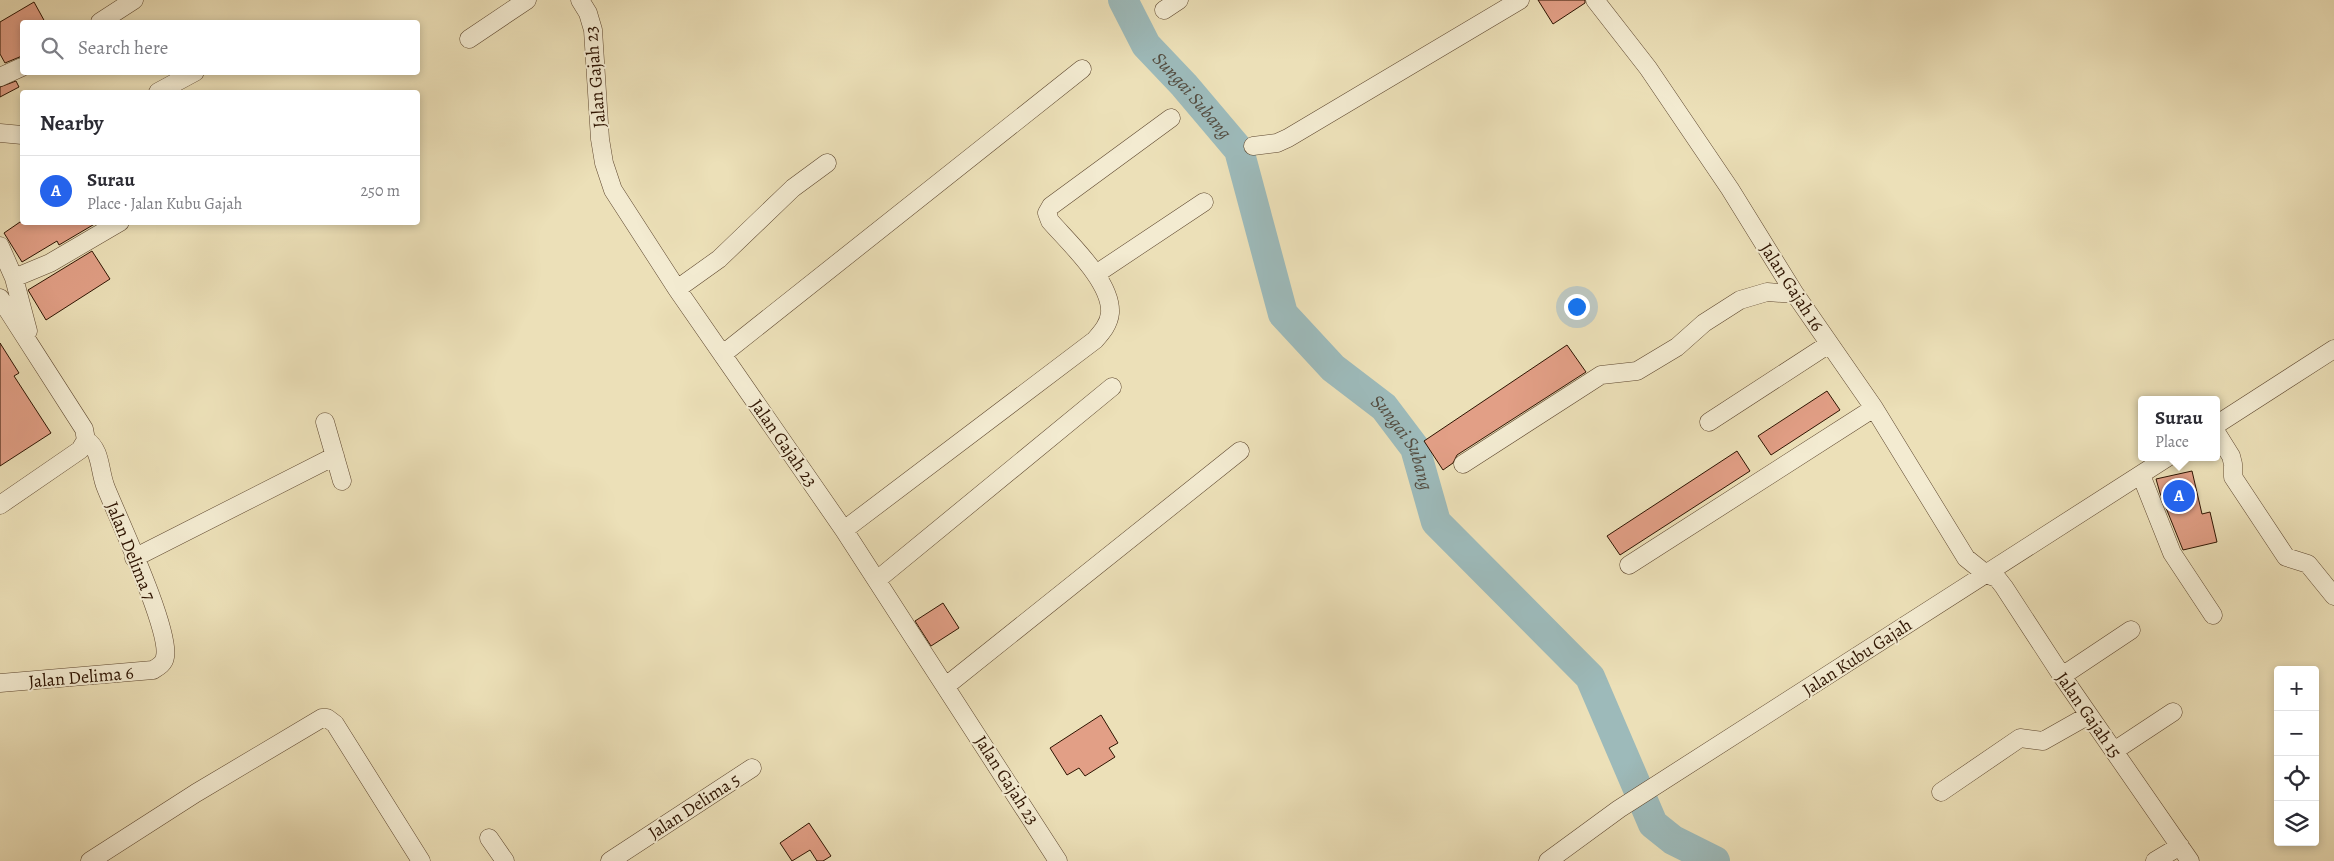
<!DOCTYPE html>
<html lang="en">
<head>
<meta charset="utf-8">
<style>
  :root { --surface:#fff; --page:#f7f7f7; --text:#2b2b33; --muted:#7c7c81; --line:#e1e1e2; --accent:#2563eb }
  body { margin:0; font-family:Alegreya,serif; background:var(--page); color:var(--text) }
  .controls { position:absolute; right:15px; bottom:15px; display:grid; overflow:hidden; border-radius:5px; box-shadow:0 2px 8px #0003 }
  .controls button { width:45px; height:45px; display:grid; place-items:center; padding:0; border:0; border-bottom:1px solid var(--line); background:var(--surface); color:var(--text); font:25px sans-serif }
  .you { position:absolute; left:1576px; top:306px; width:18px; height:18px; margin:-12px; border:4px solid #fff; border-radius:50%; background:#1a73e8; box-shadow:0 0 0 8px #1a73e833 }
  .badge { display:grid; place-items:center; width:32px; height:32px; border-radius:50%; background:var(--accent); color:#fff; font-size:16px; font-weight:700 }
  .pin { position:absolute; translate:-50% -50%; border:2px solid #fff; box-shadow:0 1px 5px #0006 }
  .popup { position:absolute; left:2138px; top:396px; width:82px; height:65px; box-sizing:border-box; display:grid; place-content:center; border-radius:5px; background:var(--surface); filter:drop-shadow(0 1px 4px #0005); font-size:16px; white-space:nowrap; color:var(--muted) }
  .popup b { font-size:19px; color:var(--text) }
  .popup::after { content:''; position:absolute; left:50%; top:100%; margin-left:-10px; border:10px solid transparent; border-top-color:var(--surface) }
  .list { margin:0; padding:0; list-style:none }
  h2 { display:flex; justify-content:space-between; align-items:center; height:65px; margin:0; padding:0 20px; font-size:21px }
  h2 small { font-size:16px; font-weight:400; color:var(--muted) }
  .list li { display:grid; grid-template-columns:32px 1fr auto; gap:15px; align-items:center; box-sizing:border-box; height:70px; padding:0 20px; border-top:1px solid var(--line) }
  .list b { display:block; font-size:19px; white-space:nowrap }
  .list p { margin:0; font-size:16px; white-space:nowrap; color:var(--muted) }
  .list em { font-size:16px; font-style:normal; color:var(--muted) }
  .icon { flex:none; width:28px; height:28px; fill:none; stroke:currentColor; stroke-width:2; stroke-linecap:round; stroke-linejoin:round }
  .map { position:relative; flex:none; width:2334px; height:861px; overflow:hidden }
  .search { position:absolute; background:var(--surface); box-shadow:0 2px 8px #0003; left:20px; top:20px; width:400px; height:55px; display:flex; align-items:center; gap:12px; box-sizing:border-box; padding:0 18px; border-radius:5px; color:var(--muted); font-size:19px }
  .panel { position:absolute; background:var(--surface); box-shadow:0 2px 8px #0003; left:20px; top:90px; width:400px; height:135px; border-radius:5px }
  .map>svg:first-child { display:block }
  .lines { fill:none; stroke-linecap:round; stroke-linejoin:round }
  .river { stroke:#9dbaba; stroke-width:30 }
  .building { fill:#e29f86; stroke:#2d1300 }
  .minor-casing { stroke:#5d462e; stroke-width:19 }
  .minor { stroke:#f3ebd1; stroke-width:18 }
  .labels { text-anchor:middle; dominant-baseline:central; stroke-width:4; stroke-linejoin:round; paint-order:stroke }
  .street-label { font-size:18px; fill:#2d1300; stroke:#f3ebd1 }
  .water-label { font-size:19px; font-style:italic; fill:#544d41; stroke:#f3ebd1 }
</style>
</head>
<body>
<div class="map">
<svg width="2334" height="861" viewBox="0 0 2334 861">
  <rect width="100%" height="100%" fill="#ece0b8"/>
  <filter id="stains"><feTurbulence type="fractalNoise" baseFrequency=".004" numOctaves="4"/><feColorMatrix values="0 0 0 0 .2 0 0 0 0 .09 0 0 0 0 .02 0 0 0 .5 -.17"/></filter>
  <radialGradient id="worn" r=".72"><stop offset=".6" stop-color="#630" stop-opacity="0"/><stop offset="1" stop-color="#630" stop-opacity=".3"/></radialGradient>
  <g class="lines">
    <path class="river" id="s1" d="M1123 0 1146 45 1184 85 1239 150 1283 314 1333 368 1384 407 1415 448 1436 522 1590 677 1653 824 1673 840 1715 861"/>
  </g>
  <path class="building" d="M1538 0H1585V3L1553 24Z
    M34 2 45 22H22V56L5 63 0 54V22Z
    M16 81 19 87 0 97V87Z
    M20 222H98L59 245 57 241 22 262 4 233Z
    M92 251 110 279 46 320 28 290Z
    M0 343 19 373 14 376 51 433 0 466Z
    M1567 345 1586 372 1457 455 1453 463 1443 470 1424 441Z
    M1827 391 1840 410 1771 455 1758 436Z
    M1737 451 1750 471 1620 555 1607 536Z
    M2192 471 2202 514 2210 512 2217 542 2183 550 2160 493 2156 479Z
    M943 603 959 628 931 646 915 621Z
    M1101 715 1118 743 1109 748 1115 757 1085 776 1079 768 1067 775 1050 748Z
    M809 823 831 856 823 861H817L810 850 792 861 780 843Z"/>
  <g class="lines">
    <defs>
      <path id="minor" d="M580 0 588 13 593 30 600 139 604 163 613 190 677 289 844 530 1058 861
        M1595 0 1648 68 1730 189 1795 294 1874 408 1966 558 1986 574 1997 578 2004 587 2062 676 2190 861
        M1164 10 1179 0
        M100 22 134 0
        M469 39 527 0
        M0 77 22 67
        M158 92 195 72
        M0 133 22 135
        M1253 146 1277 143 1288 138 1520 0
        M0 246 14 278 28 331
        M1096 274 1204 202
        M14 278 50 263 120 222
        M677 289 719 259 793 188 827 163
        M0 298 84 429 86 440 80 450 0 505
        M723 354 1082 69
        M325 422 342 481
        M1709 422 1829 344
        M2216 425 2334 349
        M2216 432 2231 456 2233 464V477L2286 557 2308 564 2334 596
        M1463 464 1601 375 1637 371 1677 347 1704 323 1740 300 1767 292 1795 294
        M2141 475 2172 553 2213 615
        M844 530 1095 340C1102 332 1109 324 1110 313 1112 282 1069 243 1050 221L1047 213 1051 206 1171 118
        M134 558 335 456
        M1629 565 1874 408
        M877 580 1112 387
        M2062 676 2131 630
        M0 683 153 670C158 667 164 664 165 657 171 631 118 518 106 488 99 472 102 450 86 440
        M946 686 1240 451
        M2114 751 2173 712
        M1941 792 2020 738 2043 741 2089 715
        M489 838 505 861
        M90 861 196 793 322 718H327L335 724 421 861
        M610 861 752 768
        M1548 861 1619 809 2168 457
        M2155 861 2180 846"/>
    </defs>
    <use href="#minor" class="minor-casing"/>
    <use href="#minor" class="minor"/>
  </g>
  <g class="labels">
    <g class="street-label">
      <text transform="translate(595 77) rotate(-95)">Jalan Gajah 23</text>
      <text transform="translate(1792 287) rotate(57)">Jalan Gajah 16</text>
      <text transform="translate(784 443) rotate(55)">Jalan Gajah 23</text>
      <text transform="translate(131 551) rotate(68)">Jalan Delima 7</text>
      <text transform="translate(1857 657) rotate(-33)">Jalan Kubu Gajah</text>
      <text transform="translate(81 677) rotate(-5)">Jalan Delima 6</text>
      <text transform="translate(2089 715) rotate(55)">Jalan Gajah 15</text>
      <text transform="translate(1007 780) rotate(57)">Jalan Gajah 23</text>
      <text transform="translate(694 806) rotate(-33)">Jalan Delima 5</text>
    </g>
    <g class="water-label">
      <text stroke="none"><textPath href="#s1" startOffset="119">Sungai Subang</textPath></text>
      <text stroke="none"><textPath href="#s1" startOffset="539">Sungai Subang</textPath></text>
    </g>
  </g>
  <rect width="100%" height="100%" filter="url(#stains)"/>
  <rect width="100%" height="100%" fill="url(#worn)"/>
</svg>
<div class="controls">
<button>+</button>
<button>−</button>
<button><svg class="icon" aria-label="locate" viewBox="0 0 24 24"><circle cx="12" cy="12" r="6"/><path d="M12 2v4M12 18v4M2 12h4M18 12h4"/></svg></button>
<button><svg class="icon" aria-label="layers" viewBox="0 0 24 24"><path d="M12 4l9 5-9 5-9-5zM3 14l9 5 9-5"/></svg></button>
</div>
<div class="you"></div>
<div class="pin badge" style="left:2179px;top:496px">A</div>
<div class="popup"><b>Surau</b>Place</div>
<div class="search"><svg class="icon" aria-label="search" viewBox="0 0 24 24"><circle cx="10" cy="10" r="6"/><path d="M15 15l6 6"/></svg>Search here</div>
<section class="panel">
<h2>Nearby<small></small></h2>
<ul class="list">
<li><span class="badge">A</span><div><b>Surau</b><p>Place · Jalan Kubu Gajah</p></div><em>250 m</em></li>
</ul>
</section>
</div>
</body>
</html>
